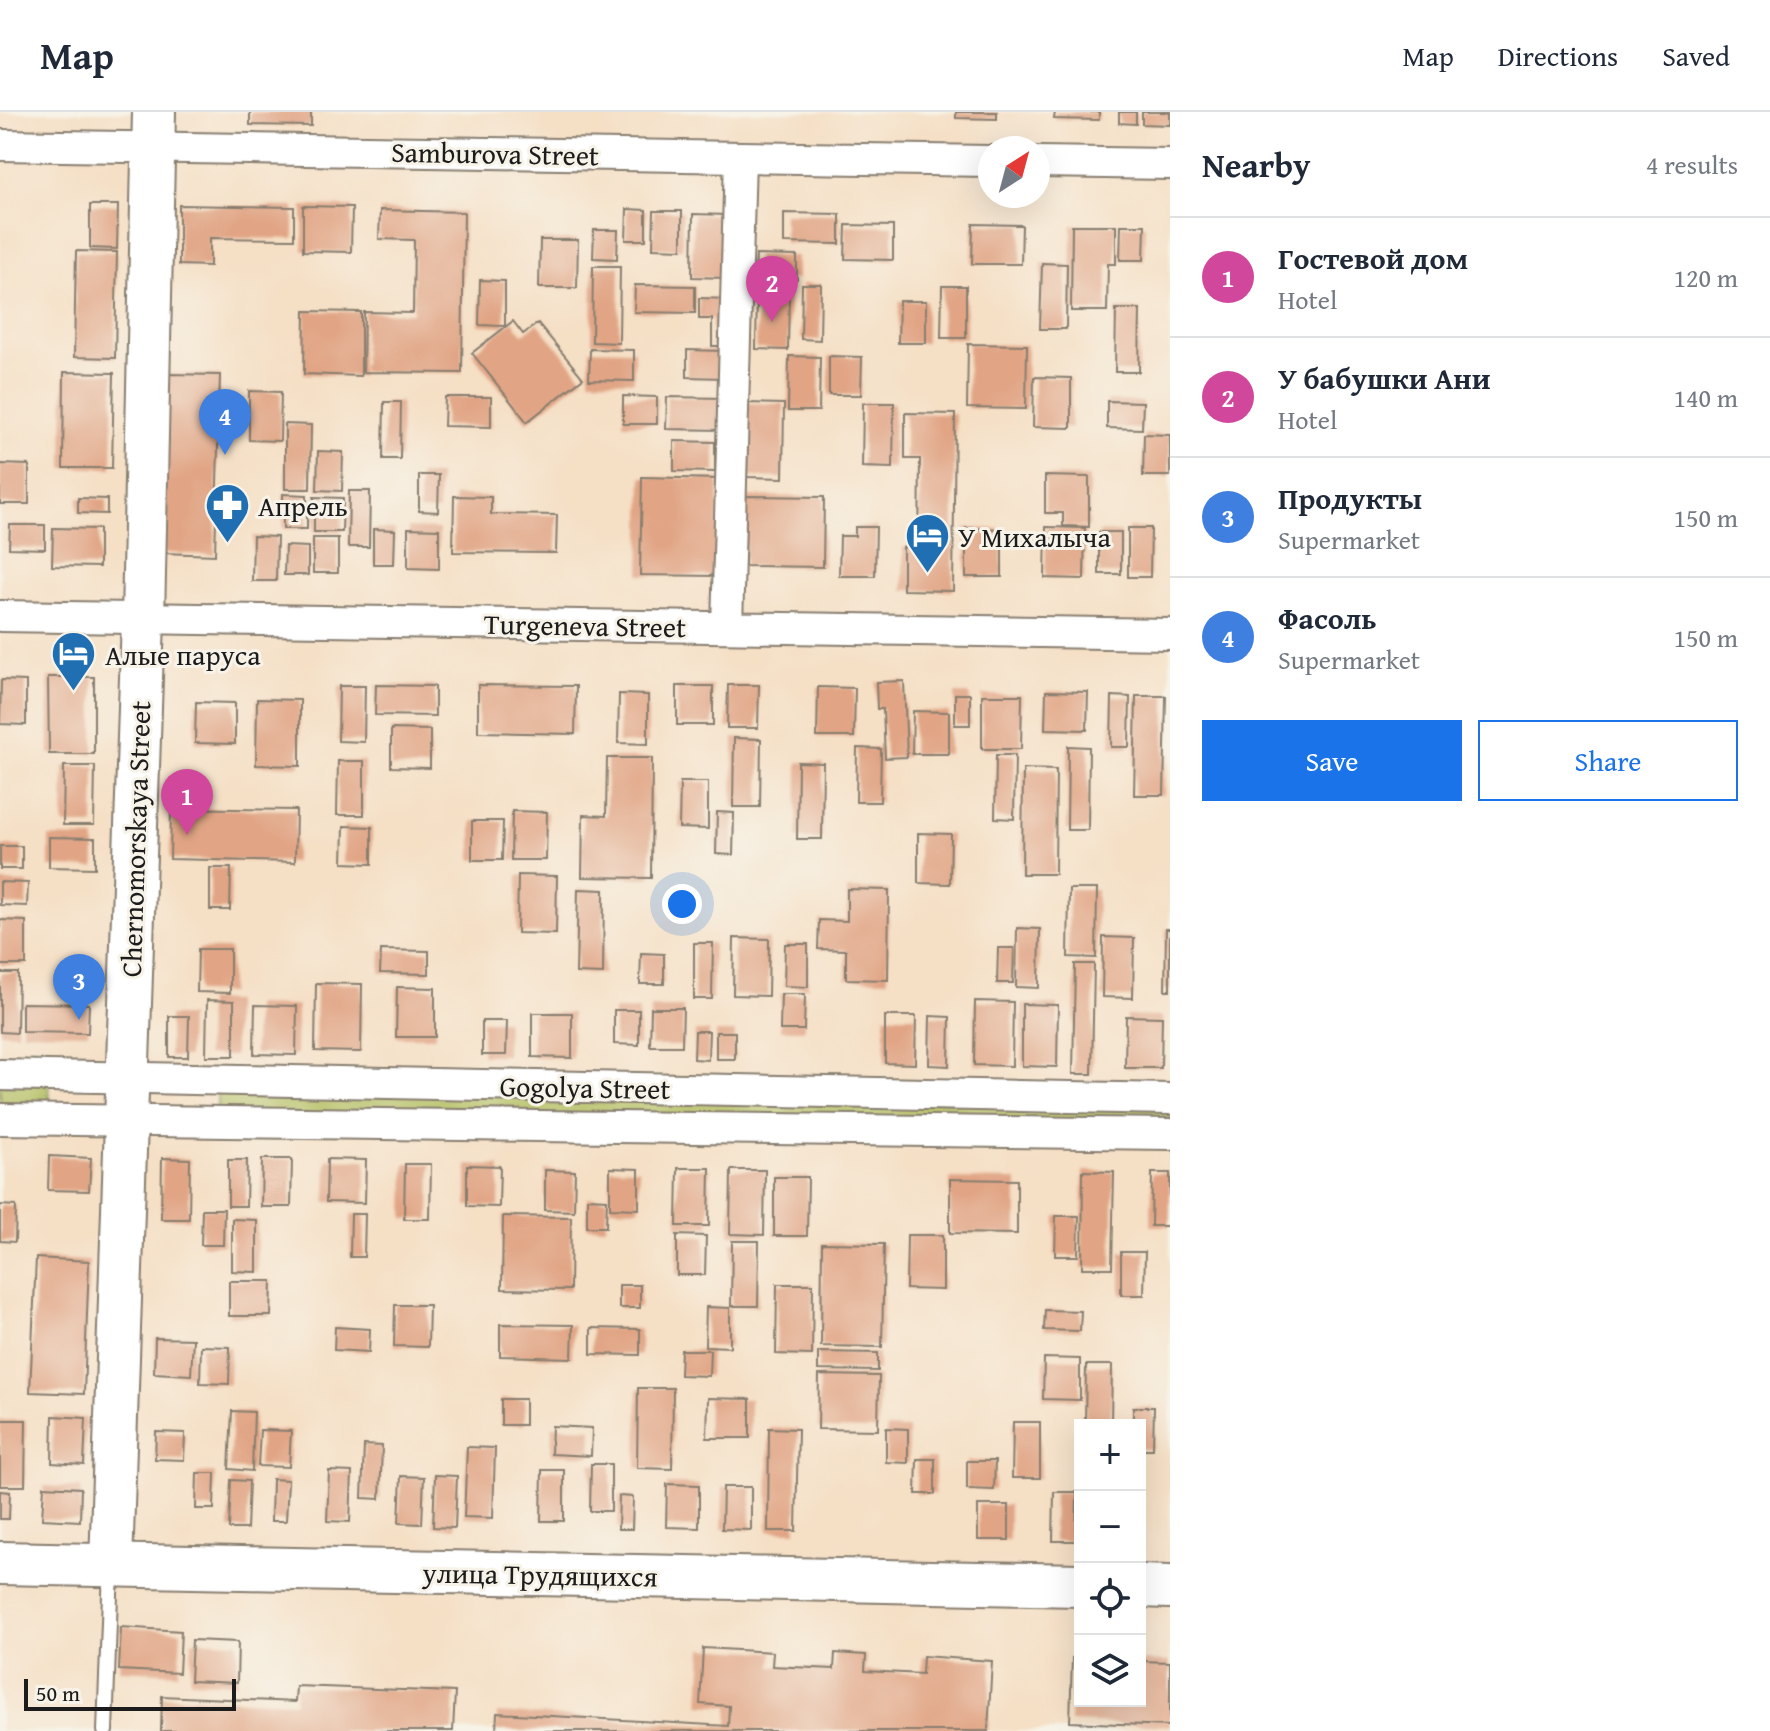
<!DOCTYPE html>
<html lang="en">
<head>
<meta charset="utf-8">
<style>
  :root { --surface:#fff; --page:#f2f2f3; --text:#1f2937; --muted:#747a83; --line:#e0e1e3; --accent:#1a73e8 }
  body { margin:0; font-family:"Gentium Book Plus",serif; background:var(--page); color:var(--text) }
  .controls { position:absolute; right:24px; bottom:24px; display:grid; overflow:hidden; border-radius:0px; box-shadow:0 8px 32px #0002 }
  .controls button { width:72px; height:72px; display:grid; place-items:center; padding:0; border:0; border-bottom:2px solid var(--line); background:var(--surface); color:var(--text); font:40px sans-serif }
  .compass { position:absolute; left:978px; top:24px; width:72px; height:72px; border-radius:50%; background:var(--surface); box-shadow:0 8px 32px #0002; rotate:36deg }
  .scale { position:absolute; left:24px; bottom:20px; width:212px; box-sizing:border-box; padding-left:8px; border:4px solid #1c1c1c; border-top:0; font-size:22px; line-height:28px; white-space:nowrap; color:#1c1c1c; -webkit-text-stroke:6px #f7f3e8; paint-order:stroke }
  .you { position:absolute; left:682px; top:792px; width:28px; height:28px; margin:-20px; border:6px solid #fff; border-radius:50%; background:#1a73e8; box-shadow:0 0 0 12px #1a73e833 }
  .badge { display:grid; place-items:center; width:52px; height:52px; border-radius:50%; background:var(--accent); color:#fff; font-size:26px; font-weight:700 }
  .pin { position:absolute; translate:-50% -66px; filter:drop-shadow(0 2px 4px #0008) }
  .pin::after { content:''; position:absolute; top:42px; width:28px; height:24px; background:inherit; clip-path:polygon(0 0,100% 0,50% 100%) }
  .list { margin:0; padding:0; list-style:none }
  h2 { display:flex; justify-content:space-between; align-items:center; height:104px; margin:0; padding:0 32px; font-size:34px }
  h2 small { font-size:26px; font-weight:400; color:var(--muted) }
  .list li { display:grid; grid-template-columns:52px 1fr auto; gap:24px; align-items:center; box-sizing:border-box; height:120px; padding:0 32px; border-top:2px solid var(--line) }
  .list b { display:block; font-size:30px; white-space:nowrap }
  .list p { margin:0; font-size:26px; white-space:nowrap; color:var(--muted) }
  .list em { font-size:26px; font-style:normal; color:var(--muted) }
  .actions { display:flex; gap:16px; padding:24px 32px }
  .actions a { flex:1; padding:18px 0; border:2px solid var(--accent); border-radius:0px; text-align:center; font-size:28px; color:var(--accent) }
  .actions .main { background:var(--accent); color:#fff }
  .icon { flex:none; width:44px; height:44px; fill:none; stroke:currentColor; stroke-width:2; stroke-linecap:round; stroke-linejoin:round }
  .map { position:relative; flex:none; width:1170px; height:1619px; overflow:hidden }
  header { display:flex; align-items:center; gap:48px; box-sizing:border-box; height:112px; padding:0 40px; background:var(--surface); border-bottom:2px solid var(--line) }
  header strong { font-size:38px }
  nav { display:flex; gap:44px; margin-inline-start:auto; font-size:28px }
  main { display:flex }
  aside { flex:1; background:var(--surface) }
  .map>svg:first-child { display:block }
  .green { fill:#b2be60; stroke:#676d3e; stroke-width:2 }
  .building { fill:#e1a585 }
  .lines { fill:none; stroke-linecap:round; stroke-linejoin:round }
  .lane-casing { stroke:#887e70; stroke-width:18 }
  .street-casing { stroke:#887e70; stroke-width:34 }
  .secondary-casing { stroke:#887e70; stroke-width:46 }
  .lane { stroke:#fff; stroke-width:14 }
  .street { stroke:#fff; stroke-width:30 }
  .secondary { stroke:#fff; stroke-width:42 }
  .labels { text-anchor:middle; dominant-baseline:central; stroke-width:6; stroke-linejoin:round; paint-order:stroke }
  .street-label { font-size:28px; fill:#1c1c1c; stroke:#f7f3e8 }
  .poi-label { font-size:28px; fill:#1c1c1c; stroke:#f7f3e8; text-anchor:start }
</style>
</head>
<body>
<header>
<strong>Map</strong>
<nav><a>Map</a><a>Directions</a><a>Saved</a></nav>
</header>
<main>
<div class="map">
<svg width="1170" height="1619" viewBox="0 0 1170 1619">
  <rect width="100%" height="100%" fill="#f7f3e8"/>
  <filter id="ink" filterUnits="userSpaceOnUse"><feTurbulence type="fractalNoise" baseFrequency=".0125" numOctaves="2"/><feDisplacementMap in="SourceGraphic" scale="16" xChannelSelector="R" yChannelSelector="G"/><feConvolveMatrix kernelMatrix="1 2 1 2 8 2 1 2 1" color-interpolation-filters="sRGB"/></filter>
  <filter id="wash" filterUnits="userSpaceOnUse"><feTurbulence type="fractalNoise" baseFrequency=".006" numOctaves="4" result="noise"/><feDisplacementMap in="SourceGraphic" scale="32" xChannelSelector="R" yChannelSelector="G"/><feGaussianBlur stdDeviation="1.8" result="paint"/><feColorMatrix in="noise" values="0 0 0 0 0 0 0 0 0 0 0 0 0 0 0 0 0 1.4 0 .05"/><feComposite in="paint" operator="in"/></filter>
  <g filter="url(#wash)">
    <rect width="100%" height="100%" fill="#f5dfc5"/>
    <path class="green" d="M0 972H49L50 998H0Z
      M217 977 1170 993V1015L217 1002Z"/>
    <g id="blocks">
      <path class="building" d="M250 0H311V14L250 13Z
        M956 0H997V7L956 6Z
        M1055 0H1099V8L1054 7Z
        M1119 0H1136V12L1119 11Z
        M1142 0H1170V13L1142 12Z
        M90 93H118L117 137 90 136Z
        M179 93 294 95V127L210 126V154L179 153Z
        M303 94 352 95 351 140 303 139Z
        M627 97 646 98V128H626Z
        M380 98 464 100 462 261 363 260 364 200 413 201 414 128 379 127Z
        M654 99H682V137L653 136Z
        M784 101 840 102V132L784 131Z
        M693 102 728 103 727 166 692 165Z
        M973 112 1022 113 1021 152H972Z
        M846 113 893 114V148L845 147Z
        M1072 113H1116V152H1108L1107 199H1071Z
        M1121 113H1145L1144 148H1120Z
        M594 118H618L617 147 593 146Z
        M540 128H578L577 176H539Z
        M76 139 117 140 115 246 74 245Z
        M756 143 797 144V167H755Z
        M1042 151 1067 152 1066 217H1040Z
        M593 154H620L619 231 592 230Z
        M480 168 505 169V214L479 213Z
        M802 172H821L820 228 801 227Z
        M635 173 695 174V201L634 200Z
        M942 174H966V226H941Z
        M757 182H789L788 238 756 237Z
        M699 186 728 187 727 234H712V207H699Z
        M899 189H926V231H898Z
        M1116 197H1140L1139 260H1115Z
        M305 199 361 200V264L304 262Z
        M513 209 523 222 538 211 583 266 527 310 472 241Z
        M968 232 1027 233 1026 297 967 296Z
        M590 237 634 238V269L589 268Z
        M687 238 724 239V266L687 265Z
        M789 244 820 245 819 299H788Z
        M829 244 862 245 861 283H829Z
        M64 260 114 261 112 356H63Z
        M168 262 220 263 215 443 163 441Z
        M1034 265 1071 266V316L1033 315Z
        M249 279 281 280 280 329 249 328Z
        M623 284 657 285V312H623Z
        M445 285H491V315L444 314Z
        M667 285 723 286V318L666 317Z
        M1107 289 1143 290 1142 317 1107 316Z
        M384 290H401L400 347H383Z
        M748 291 784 292 783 366 747 365Z
        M863 291H894L893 356 862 355Z
        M905 301 955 302 953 479 903 478V435L919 436 920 347H905Z
        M285 312 311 313 310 377H285Z
        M1144 322 1170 323V364H1143Z
        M674 329 715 330V360L674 359Z
        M318 339 343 340 342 379 317 378Z
        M0 352 29 353V392H0Z
        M419 363H439L438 400 419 399Z
        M1045 364 1089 365V415L1063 414V401H1045Z
        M642 365 719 367 717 464 640 463Z
        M349 379H370L369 435H348Z
        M283 382 307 383V417H283Z
        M454 384 491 385V402L557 403 556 441 453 440Z
        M746 384 824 385 823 455 745 454Z
        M314 385 343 386 342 420H314Z
        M78 386 107 387V402L78 401Z
        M10 413H45V437L9 436Z
        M855 415H876L875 464H839L840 424H855Z
        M1046 415 1085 416 1084 467 1045 466Z
        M53 416 99 417V455L52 454Z
        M408 416 439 417V457L408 456Z
        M966 416 1002 417V465H966Z
        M1128 416H1151L1150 465H1128Z
        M373 417 395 418 394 452H373Z
        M1099 420H1121V462H1099Z
        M253 424 277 425 276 469H252Z
        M313 426H338V461H313Z
        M285 434 308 435V463H284Z
        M48 565H94V642H49Z
        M1 568 26 569V613L0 612Z
        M904 569 907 645 885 646 883 597H877L876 570Z
        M376 573 435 574V604L375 603Z
        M478 573 576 574 575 622 478 620Z
        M728 573H759L758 616H727Z
        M339 574H365L364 630 338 629Z
        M677 574H713V613H677Z
        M818 575 855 576 854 625H817Z
        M1046 579 1088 580 1087 618 1045 617Z
        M619 582 648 583V632L618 631Z
        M955 582H970V613H955Z
        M982 583H1022L1021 637H982Z
        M1112 584 1130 585 1129 635H1111Z
        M1136 584H1166L1164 683H1134Z
        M257 587 300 588V654L256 653Z
        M196 590 235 591V632L195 631Z
        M913 599 949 600V642H912Z
        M391 617 430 618V656L391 655Z
        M734 626 761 627 760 695H733Z
        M1068 634 1089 635 1088 718H1067Z
        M857 636 881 637 880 690H856Z
        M996 643H1015L1014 707 995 706Z
        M607 646H652L651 766 582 765 583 703 606 704Z
        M338 649H364V703H337Z
        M798 650 823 651 822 727H797Z
        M64 654H95L94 713H63Z
        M1023 657 1056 658 1055 762H1022Z
        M680 670H708V717L679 716Z
        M171 696 296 698 295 750 170 747Z
        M512 699 547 700 546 748H511Z
        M717 700 734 701 733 743 716 742Z
        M472 709H503L502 748H472Z
        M344 714 372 715V752L343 751Z
        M918 721 951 722 950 772 918 771Z
        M49 725 95 726V756L49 755Z
        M0 734H22V757H0Z
        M210 756H231L230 798H210Z
        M518 763 557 764 556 822 517 821Z
        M0 770 28 771 27 794 0 793Z
        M578 777 604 778 603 862 576 861Z
        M847 777 889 778 888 868 846 867V838L818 837 819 808 847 809Z
        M1069 777H1097L1096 846 1068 845Z
        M0 808 26 809V853H0Z
        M1017 816 1040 817 1039 876 1016 875Z
        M1166 817H1170V878H1165Z
        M1103 825 1134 826 1133 886 1102 885Z
        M734 826 769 827 768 884 733 883Z
        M694 831H713L712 887H694Z
        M785 832H808V875L784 874Z
        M998 836H1014L1013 871H997Z
        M198 837H230V881L197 880Z
        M381 838 429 839V862L380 861Z
        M641 841 664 842V872H640Z
        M1075 852H1094L1092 962H1073Z
        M0 861H18L17 921 0 920Z
        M316 871 362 872 361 940 315 939Z
        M397 875 435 876V925H396Z
        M781 882H805L804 918H780Z
        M207 888 234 889V944H206Z
        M975 889 1013 890 1012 954 974 953Z
        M22 891 89 892 88 921 22 920Z
        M1022 892 1058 893 1057 955 1022 954Z
        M255 893 297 894 296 943 254 942Z
        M651 896H683L682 934H650Z
        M614 898H639V933L614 932Z
        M532 901H572V946L532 945Z
        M169 904H189L188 945H169Z
        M885 904H916L915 952 885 951Z
        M930 904 950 905 949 954 929 953Z
        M1126 904 1162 905 1161 956H1125Z
        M482 909H507L506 943H482Z
        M695 919H709L708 948 694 947Z
        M716 920H735V947H716Z
        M49 1044 91 1046 89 1079 48 1078Z
        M162 1046 190 1047 189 1107H161Z
        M262 1047H292L291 1095H261Z
        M327 1047 366 1048 365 1091 326 1090Z
        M228 1048H247L246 1094H228Z
        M405 1052H431L430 1107H404Z
        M467 1053 500 1054 499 1095 467 1094Z
        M610 1056 639 1057V1097L610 1096Z
        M678 1056H710L709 1114H677Z
        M545 1058 575 1059 574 1099 545 1098Z
        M731 1058H765L764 1123 730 1122Z
        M1083 1059 1114 1060 1112 1156H1082Z
        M1152 1061H1170V1114H1151Z
        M774 1065H808L807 1124H774Z
        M950 1067 1017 1068V1122L950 1121Z
        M587 1086 607 1087 606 1115H587Z
        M0 1093 16 1094 15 1130 0 1129Z
        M202 1097H224L223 1133H201Z
        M351 1102H365L364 1145H350Z
        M503 1104 571 1105 570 1178 502 1177Z
        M1056 1104H1079L1078 1144H1055Z
        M232 1107 257 1108V1160L232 1159Z
        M677 1123 706 1124 705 1163H677Z
        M907 1123H943V1178L906 1177Z
        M732 1129H759L758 1194H731Z
        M822 1131 884 1132 882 1235 821 1234Z
        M1121 1140H1145L1144 1183H1121Z
        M36 1146 89 1149 84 1282 30 1280Z
        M229 1169H272L271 1204H229Z
        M777 1172H813L812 1243 776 1242Z
        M619 1173H640V1196H619Z
        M395 1193H429L428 1235 394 1234Z
        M706 1195 730 1196V1235L705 1234Z
        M1045 1198 1081 1199 1080 1219 1044 1218Z
        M500 1212 573 1213 572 1246 500 1244Z
        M335 1215 370 1217 369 1240 334 1238Z
        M591 1216 640 1217V1243L591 1242Z
        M155 1226 193 1227 191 1263 154 1261Z
        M201 1234 230 1235 229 1272 200 1271Z
        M681 1238H710L709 1264 680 1263Z
        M818 1240 878 1241V1259L818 1258Z
        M1044 1246 1080 1247V1288L1043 1287Z
        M1086 1253H1112L1111 1313H1085Z
        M819 1263 879 1264 878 1318 818 1317Z
        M638 1276H673L672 1357 637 1356Z
        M708 1286 750 1287V1326H707Z
        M501 1287H525V1313H501Z
        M1133 1295H1154L1153 1337H1140V1313H1133Z
        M232 1299 254 1300 252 1359 229 1357Z
        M53 1304 86 1306 84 1353 52 1351Z
        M0 1308H26L25 1374H0Z
        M1013 1310H1040V1366H1012Z
        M552 1314 592 1316 591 1344 551 1342Z
        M769 1316 798 1317 796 1419H768Z
        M886 1316 908 1317V1351L886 1350Z
        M260 1318 291 1319 289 1355 258 1354Z
        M156 1320 185 1321 184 1348 155 1347Z
        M364 1333 382 1334 380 1387 362 1386Z
        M467 1335 495 1336 493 1406 464 1405Z
        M917 1347H935V1382H916Z
        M967 1349H995L994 1378 967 1377Z
        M591 1352H611V1399H590Z
        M542 1358H564V1409H541Z
        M329 1359 352 1360 350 1410 327 1409Z
        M197 1361H215L214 1397H196Z
        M435 1363 457 1364 455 1416 433 1415Z
        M401 1364 424 1365 422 1412 399 1411Z
        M272 1367 288 1368 286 1409H271Z
        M231 1368 249 1369 247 1417H229Z
        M667 1372 699 1373V1416L666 1415Z
        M44 1374 81 1376 80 1409 42 1407Z
        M723 1375H751V1418L722 1417Z
        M0 1379 10 1380 9 1407H0Z
        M1054 1380H1077L1076 1429H1053Z
        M619 1384 633 1385 632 1417H618Z
        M978 1393H1009V1428H978Z
        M121 1515 181 1519 179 1561 119 1558Z
        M192 1528 238 1530 237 1571 190 1569Z
        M703 1536 773 1540 772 1554 834 1557 835 1541 866 1543 865 1559 922 1562 923 1544 992 1549 988 1619H496L497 1601 728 1614 729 1594 700 1592Z
        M1072 1546 1080 1547V1589H1140V1549L1170 1550V1614L1070 1610Z
        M296 1574 455 1580 453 1619H161L162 1584 295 1590Z"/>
    </g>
  </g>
  <g filter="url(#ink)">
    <use href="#blocks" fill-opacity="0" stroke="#887e70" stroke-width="2"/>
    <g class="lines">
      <defs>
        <path id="lane" d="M105 1619 111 1456"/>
        <path id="street" d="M0 33 990 49
          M1038 50 1170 52
          M0 504 1170 522
          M727 515 740 45
          M0 963 1170 987
          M0 1007 1170 1022"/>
        <path id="secondary" d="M0 1451 1080 1473
          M111 1453 143 507 154 0
          M1140 1474 1170 1475"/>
      </defs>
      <use href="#lane" class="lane-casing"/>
      <use href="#street" class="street-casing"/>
      <use href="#secondary" class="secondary-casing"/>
      <use href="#lane" class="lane"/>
      <use href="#street" class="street"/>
      <use href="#secondary" class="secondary"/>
    </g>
  </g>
  <defs>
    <symbol id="pharmacy-pin" viewBox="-11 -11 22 30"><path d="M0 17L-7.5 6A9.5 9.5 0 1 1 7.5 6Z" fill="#1f6fb2" stroke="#f7f3e8"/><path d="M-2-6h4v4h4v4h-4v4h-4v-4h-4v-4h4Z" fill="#fff"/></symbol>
    <symbol id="hotel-pin" viewBox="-11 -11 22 30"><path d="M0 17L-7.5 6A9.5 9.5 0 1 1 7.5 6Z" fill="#1f6fb2" stroke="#f7f3e8"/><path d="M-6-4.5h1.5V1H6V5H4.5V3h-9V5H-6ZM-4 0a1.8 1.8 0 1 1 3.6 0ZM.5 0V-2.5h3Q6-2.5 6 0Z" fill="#fff"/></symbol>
  </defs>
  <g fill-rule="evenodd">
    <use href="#pharmacy-pin" x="202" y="368" width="51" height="69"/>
    <use href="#hotel-pin" x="902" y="398" width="51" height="69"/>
    <use href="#hotel-pin" x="48" y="516" width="51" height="69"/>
  </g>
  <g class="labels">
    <g class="street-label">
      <text transform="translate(495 41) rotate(1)">Samburova Street</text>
      <text transform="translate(585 513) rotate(1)">Turgeneva Street</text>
      <text transform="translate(135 727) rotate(-88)">Chernomorskaya Street</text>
      <text transform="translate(585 975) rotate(1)">Gogolya Street</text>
      <text transform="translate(540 1462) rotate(1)">улица Трудящихся</text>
    </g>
    <g class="poi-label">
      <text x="258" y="393">Апрель</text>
      <text x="958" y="424">У Михалыча</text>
      <text x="105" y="542">Алые паруса</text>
    </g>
  </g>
</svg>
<div class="controls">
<button>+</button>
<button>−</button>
<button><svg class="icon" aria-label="locate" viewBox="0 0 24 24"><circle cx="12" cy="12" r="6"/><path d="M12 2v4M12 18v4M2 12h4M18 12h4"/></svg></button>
<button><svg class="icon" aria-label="layers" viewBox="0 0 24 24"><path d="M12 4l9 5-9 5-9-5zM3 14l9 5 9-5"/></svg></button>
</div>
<svg class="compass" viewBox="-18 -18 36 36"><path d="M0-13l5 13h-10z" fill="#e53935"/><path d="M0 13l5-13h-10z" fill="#747a83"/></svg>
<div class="scale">50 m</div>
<div class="you"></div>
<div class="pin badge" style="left:187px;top:723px;background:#d1479c">1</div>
<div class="pin badge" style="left:772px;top:210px;background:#d1479c">2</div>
<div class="pin badge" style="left:79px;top:908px;background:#3f7fe0">3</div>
<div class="pin badge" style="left:225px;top:343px;background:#3f7fe0">4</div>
</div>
<aside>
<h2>Nearby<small>4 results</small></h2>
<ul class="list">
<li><span class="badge" style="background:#d1479c">1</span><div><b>Гостевой дом</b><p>Hotel</p></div><em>120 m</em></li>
<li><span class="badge" style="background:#d1479c">2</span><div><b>У бабушки Ани</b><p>Hotel</p></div><em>140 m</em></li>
<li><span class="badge" style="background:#3f7fe0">3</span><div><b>Продукты</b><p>Supermarket</p></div><em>150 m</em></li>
<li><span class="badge" style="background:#3f7fe0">4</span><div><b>Фасоль</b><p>Supermarket</p></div><em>150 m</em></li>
</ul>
<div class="actions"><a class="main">Save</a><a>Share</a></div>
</aside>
</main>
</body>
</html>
